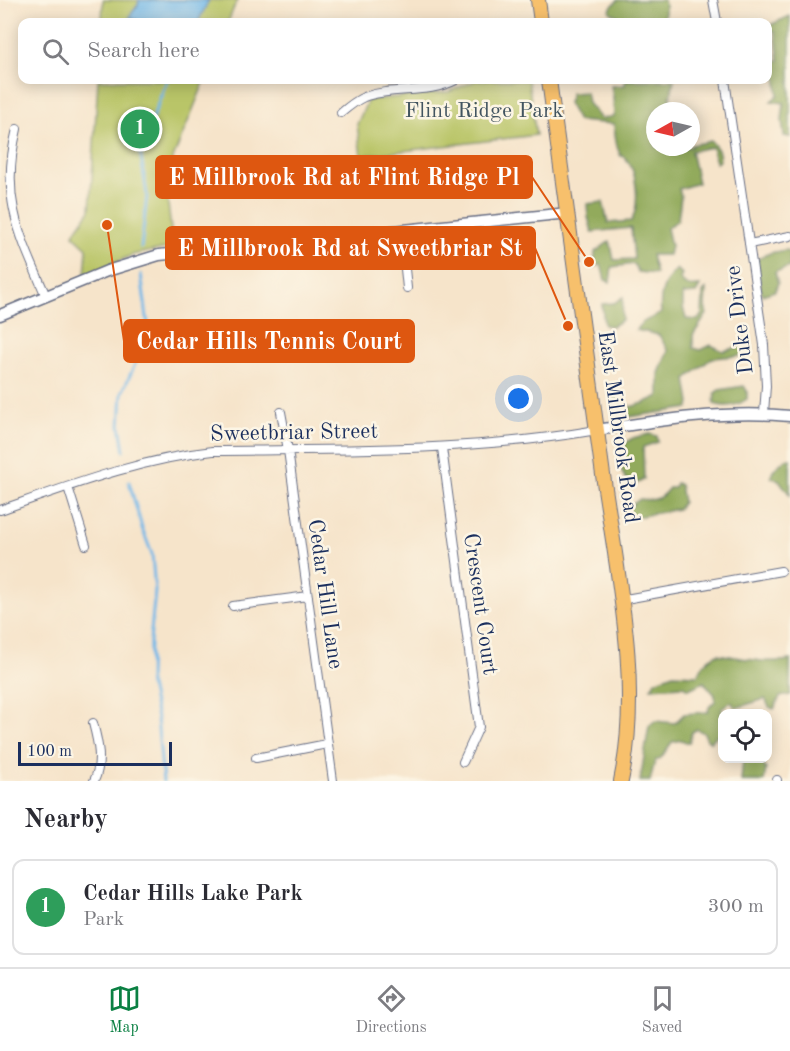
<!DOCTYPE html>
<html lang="en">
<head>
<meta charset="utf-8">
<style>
  :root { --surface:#fff; --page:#f7f7f7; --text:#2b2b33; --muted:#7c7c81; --line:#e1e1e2; --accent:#0b8043 }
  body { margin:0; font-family:"Old Standard TT",serif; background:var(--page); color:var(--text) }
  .controls { position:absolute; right:18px; bottom:18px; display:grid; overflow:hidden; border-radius:12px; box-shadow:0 3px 15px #0003 }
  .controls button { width:54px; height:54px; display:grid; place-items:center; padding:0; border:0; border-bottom:2px solid var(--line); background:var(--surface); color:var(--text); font:30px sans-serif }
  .compass { position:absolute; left:646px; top:102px; width:54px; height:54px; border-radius:50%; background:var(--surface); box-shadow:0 3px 15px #0003; rotate:262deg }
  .scale { position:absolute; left:18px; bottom:15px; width:154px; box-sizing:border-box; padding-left:6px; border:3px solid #1b2f5e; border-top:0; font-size:16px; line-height:21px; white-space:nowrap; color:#1b2f5e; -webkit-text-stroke:4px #fcf5e5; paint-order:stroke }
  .you { position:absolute; left:519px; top:399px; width:21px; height:21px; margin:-15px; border:4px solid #fff; border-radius:50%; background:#1a73e8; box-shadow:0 0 0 9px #1a73e833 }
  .badge { display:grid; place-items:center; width:39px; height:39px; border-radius:50%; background:var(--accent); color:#fff; font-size:20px; font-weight:700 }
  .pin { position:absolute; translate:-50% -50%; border:3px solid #fff; box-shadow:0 2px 6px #0006 }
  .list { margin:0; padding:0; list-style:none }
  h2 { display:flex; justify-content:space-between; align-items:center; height:78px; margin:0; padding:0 24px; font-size:26px }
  h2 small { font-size:20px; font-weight:400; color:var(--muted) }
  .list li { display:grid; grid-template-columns:39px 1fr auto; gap:18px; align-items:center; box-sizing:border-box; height:96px; margin:0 12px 12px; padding:0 12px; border:2px solid var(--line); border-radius:12px }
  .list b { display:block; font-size:22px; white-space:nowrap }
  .list p { margin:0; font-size:20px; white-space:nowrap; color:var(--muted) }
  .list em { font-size:20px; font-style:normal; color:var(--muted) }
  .icon { flex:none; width:33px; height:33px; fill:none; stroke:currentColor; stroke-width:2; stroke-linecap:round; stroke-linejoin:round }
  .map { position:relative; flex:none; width:790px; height:781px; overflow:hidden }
  .search { position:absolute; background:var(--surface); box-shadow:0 3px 15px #0003; left:18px; right:18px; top:18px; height:66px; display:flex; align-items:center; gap:15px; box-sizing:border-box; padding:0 21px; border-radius:12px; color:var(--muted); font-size:22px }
  .sheet { height:186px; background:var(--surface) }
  nav { display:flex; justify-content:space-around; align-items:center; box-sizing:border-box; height:84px; border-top:2px solid var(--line); background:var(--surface); font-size:16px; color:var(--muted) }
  nav a { display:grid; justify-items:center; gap:3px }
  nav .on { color:var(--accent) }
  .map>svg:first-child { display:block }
  .green { fill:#b9c567; stroke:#6a7a62; stroke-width:1.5 }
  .forest { fill:#92aa5c; stroke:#566c5d; stroke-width:1.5 }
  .water { fill:#71b7e8; stroke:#4673a3; stroke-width:1.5 }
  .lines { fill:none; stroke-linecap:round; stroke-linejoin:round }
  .stream { stroke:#71b7e8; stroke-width:3 }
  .minor-casing { stroke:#686e84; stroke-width:10 }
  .tertiary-casing { stroke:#686e84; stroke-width:13 }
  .primary-casing { stroke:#686e84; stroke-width:16 }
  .minor { stroke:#fff; stroke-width:8 }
  .tertiary { stroke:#fff; stroke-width:10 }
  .primary { stroke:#f7c06c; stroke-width:14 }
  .labels { text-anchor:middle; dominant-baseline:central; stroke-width:5; stroke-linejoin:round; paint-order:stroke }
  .park-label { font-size:22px; fill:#425460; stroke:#fcf5e5 }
  .street-label { font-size:22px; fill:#1b2f5e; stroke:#fcf5e5 }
  .leader { fill:none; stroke:#de5710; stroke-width:2 }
  .callout-dot { fill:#de5710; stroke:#fcf5e5; stroke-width:2 }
  .callout { fill:#de5710; stroke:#de5710; stroke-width:2 }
  .callout-label { font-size:24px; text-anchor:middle; font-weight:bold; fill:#fff }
</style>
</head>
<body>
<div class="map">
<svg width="790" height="781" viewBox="0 0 790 781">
  <rect width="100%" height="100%" fill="#fcf5e5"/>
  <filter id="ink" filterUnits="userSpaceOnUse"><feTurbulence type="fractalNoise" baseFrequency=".0167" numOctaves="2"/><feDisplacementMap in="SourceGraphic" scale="12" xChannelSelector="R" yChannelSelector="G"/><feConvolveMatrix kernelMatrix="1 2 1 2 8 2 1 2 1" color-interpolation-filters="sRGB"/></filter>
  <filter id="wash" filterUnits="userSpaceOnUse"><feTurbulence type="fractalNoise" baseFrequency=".008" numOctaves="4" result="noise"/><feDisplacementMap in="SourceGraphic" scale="24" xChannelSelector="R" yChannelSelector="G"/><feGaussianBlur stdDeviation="1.35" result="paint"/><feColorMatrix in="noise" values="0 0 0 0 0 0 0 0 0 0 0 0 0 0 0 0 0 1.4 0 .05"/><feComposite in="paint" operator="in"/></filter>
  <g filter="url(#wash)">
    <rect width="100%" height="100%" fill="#f6e4ca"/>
    <path class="green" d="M103 0H237L228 22H102Z
      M98 80H205L165 178 173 247 132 255 85 277 87 248 73 235 90 210Z
      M477 80H528L536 135 361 156 357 124 368 100 448 92Z"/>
    <path class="forest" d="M618 0H664C666 8 666 17 660 22H624L618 16 610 12 611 7Z
      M790 16V137L784 136 782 120 784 103 771 101 778 95 776 74 768 63 779 60 775 31 768 32V26Z
      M625 80H674L668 110 655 111V147H691V145L711 141C717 148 721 152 719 161L716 163 712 147 691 151 698 183 679 189 681 196 678 220 667 228 671 246 669 255H651L656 274 638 272 634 264 612 267 610 282 605 280 601 264 594 268 595 252 610 241 614 260 634 259 631 228 592 232 588 217 587 204 603 202 608 223 631 221C640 206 638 171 625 158 619 153 622 160 619 152 615 144 615 133 614 124L578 121 568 103 571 93 586 92 588 103 601 119 614 116 613 96 611 86 625 85Z
      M785 250 790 251V267L775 272 778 283 775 291 762 295 757 269V259L770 253Z
      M677 269 682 274 680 279C685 287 691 287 700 286L696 293 683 294V307L686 319 698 320 702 314 703 292 706 289 705 307 707 314 693 335V348L701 350 711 345 723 351 751 344 752 350 748 355 712 358 686 379 690 403 689 408 622 418 617 416 613 397 619 396 630 407 644 403 659 396V373L668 351 659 335 636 330C641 320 652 319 661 313 659 295 663 282 677 269Z
      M623 297 622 320 612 326 604 325 602 304 614 303Z
      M744 386 747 391V399C737 406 726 408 714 404L715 393 719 390Z
      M650 434 657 436 658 442 643 447 644 479C622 499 611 449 631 439 636 436 644 436 650 434Z
      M786 459H790V495L779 480 771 477 773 470Z
      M676 483 680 485 683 502 678 509 631 518 628 514 627 508 640 499C654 501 660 500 669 488H674Z
      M718 654C742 658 766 664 790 660V695L780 697 774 709 769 707 765 699 736 708 731 702 722 708 721 724 722 734 717 735 711 742 707 740 704 733 697 729 692 732 689 743 681 740 672 742 661 758 655 761 650 781H640L649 726 655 721 675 723 684 714 708 712 709 707 715 701V695L704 682 689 689 683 686 651 688 655 681 673 674 698 675C703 664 707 658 718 654Z
      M743 759H758L766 769 764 781H741Z"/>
    <path class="water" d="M139 0H209L198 22H141L129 17 138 5Z"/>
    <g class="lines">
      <path class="stream" d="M141 248 147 195 140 151 167 80
        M124 450 120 426 122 393 136 362 148 325 141 274
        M129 482 142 528 152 554 155 591 150 641 149 681 157 718 163 781"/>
    </g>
  </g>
  <g filter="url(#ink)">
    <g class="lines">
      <defs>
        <path id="minor" d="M713 0 717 22
          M725 80 764 345 766 386 764 413
          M341 113C348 107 355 101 364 97 394 86 427 95 456 80
          M17 129C0 198 19 234 46 296
          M401 231 407 288
          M749 244 790 236
          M281 412 288 450 333 781
          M442 448 479 727 463 762
          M68 487 86 545
          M0 510C69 486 140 459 213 451 342 449 470 452 597 430
          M620 600 781 571
          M233 606 308 596
          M93 723C98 742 103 762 94 781
          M256 758 327 744
          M777 780V781"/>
        <path id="tertiary" d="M0 315 107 271 159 255 568 213
          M597 430C661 420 725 410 790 416"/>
        <path id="primary" d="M538 0 541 22
          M549 80C568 211 585 343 603 475 617 573 642 683 621 781"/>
      </defs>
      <use href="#minor" class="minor-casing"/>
      <use href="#tertiary" class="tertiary-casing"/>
      <use href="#primary" class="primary-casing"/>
      <use href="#minor" class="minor"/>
      <use href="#tertiary" class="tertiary"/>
      <use href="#primary" class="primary"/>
    </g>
  </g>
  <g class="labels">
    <g class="park-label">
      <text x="484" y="111">Flint Ridge Park</text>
    </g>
    <g class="street-label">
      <text transform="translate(740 320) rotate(-97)">Duke Drive</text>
      <text transform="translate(618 427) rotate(82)">East Millbrook Road</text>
      <text transform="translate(294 433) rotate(-1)">Sweetbriar Street</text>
      <text transform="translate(325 594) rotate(82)">Cedar Hill Lane</text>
      <text transform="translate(480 604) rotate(82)">Crescent Court</text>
    </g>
  </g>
  <path class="leader" d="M589 262L532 177M568 326L535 248M107 225L124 341"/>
  <g class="callout-dot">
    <circle cx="589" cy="262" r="6"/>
    <circle cx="568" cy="326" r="6"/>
    <circle cx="107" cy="225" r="6"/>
  </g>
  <g class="callout">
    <rect x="156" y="156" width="376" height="42" rx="6"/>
    <rect x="166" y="227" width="369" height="42" rx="6"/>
    <rect x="124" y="320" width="290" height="42" rx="6"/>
  </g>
  <g class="callout-label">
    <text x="344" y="185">E Millbrook Rd at Flint Ridge Pl</text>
    <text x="350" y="256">E Millbrook Rd at Sweetbriar St</text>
    <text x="269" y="349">Cedar Hills Tennis Court</text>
  </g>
</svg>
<div class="controls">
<button><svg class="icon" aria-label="locate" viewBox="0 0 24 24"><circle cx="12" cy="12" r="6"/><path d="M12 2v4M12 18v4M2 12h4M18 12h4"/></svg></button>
</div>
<svg class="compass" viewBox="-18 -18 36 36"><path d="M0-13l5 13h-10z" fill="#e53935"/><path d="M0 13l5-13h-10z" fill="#7c7c81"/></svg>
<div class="scale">100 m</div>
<div class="you"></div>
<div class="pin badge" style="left:140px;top:129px;background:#2e9e5b">1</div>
<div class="search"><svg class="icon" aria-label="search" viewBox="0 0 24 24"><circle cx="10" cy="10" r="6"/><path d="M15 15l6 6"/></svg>Search here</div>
</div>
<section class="sheet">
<h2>Nearby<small></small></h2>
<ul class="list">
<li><span class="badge" style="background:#2e9e5b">1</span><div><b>Cedar Hills Lake Park</b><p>Park</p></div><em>300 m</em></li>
</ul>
</section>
<nav>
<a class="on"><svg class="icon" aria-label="map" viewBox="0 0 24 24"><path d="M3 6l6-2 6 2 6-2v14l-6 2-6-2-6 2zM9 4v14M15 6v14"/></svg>Map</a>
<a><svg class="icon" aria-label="directions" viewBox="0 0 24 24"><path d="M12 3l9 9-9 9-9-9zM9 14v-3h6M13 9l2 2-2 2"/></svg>Directions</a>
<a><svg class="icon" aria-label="saved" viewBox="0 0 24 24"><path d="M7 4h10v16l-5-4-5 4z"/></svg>Saved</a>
</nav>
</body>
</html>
